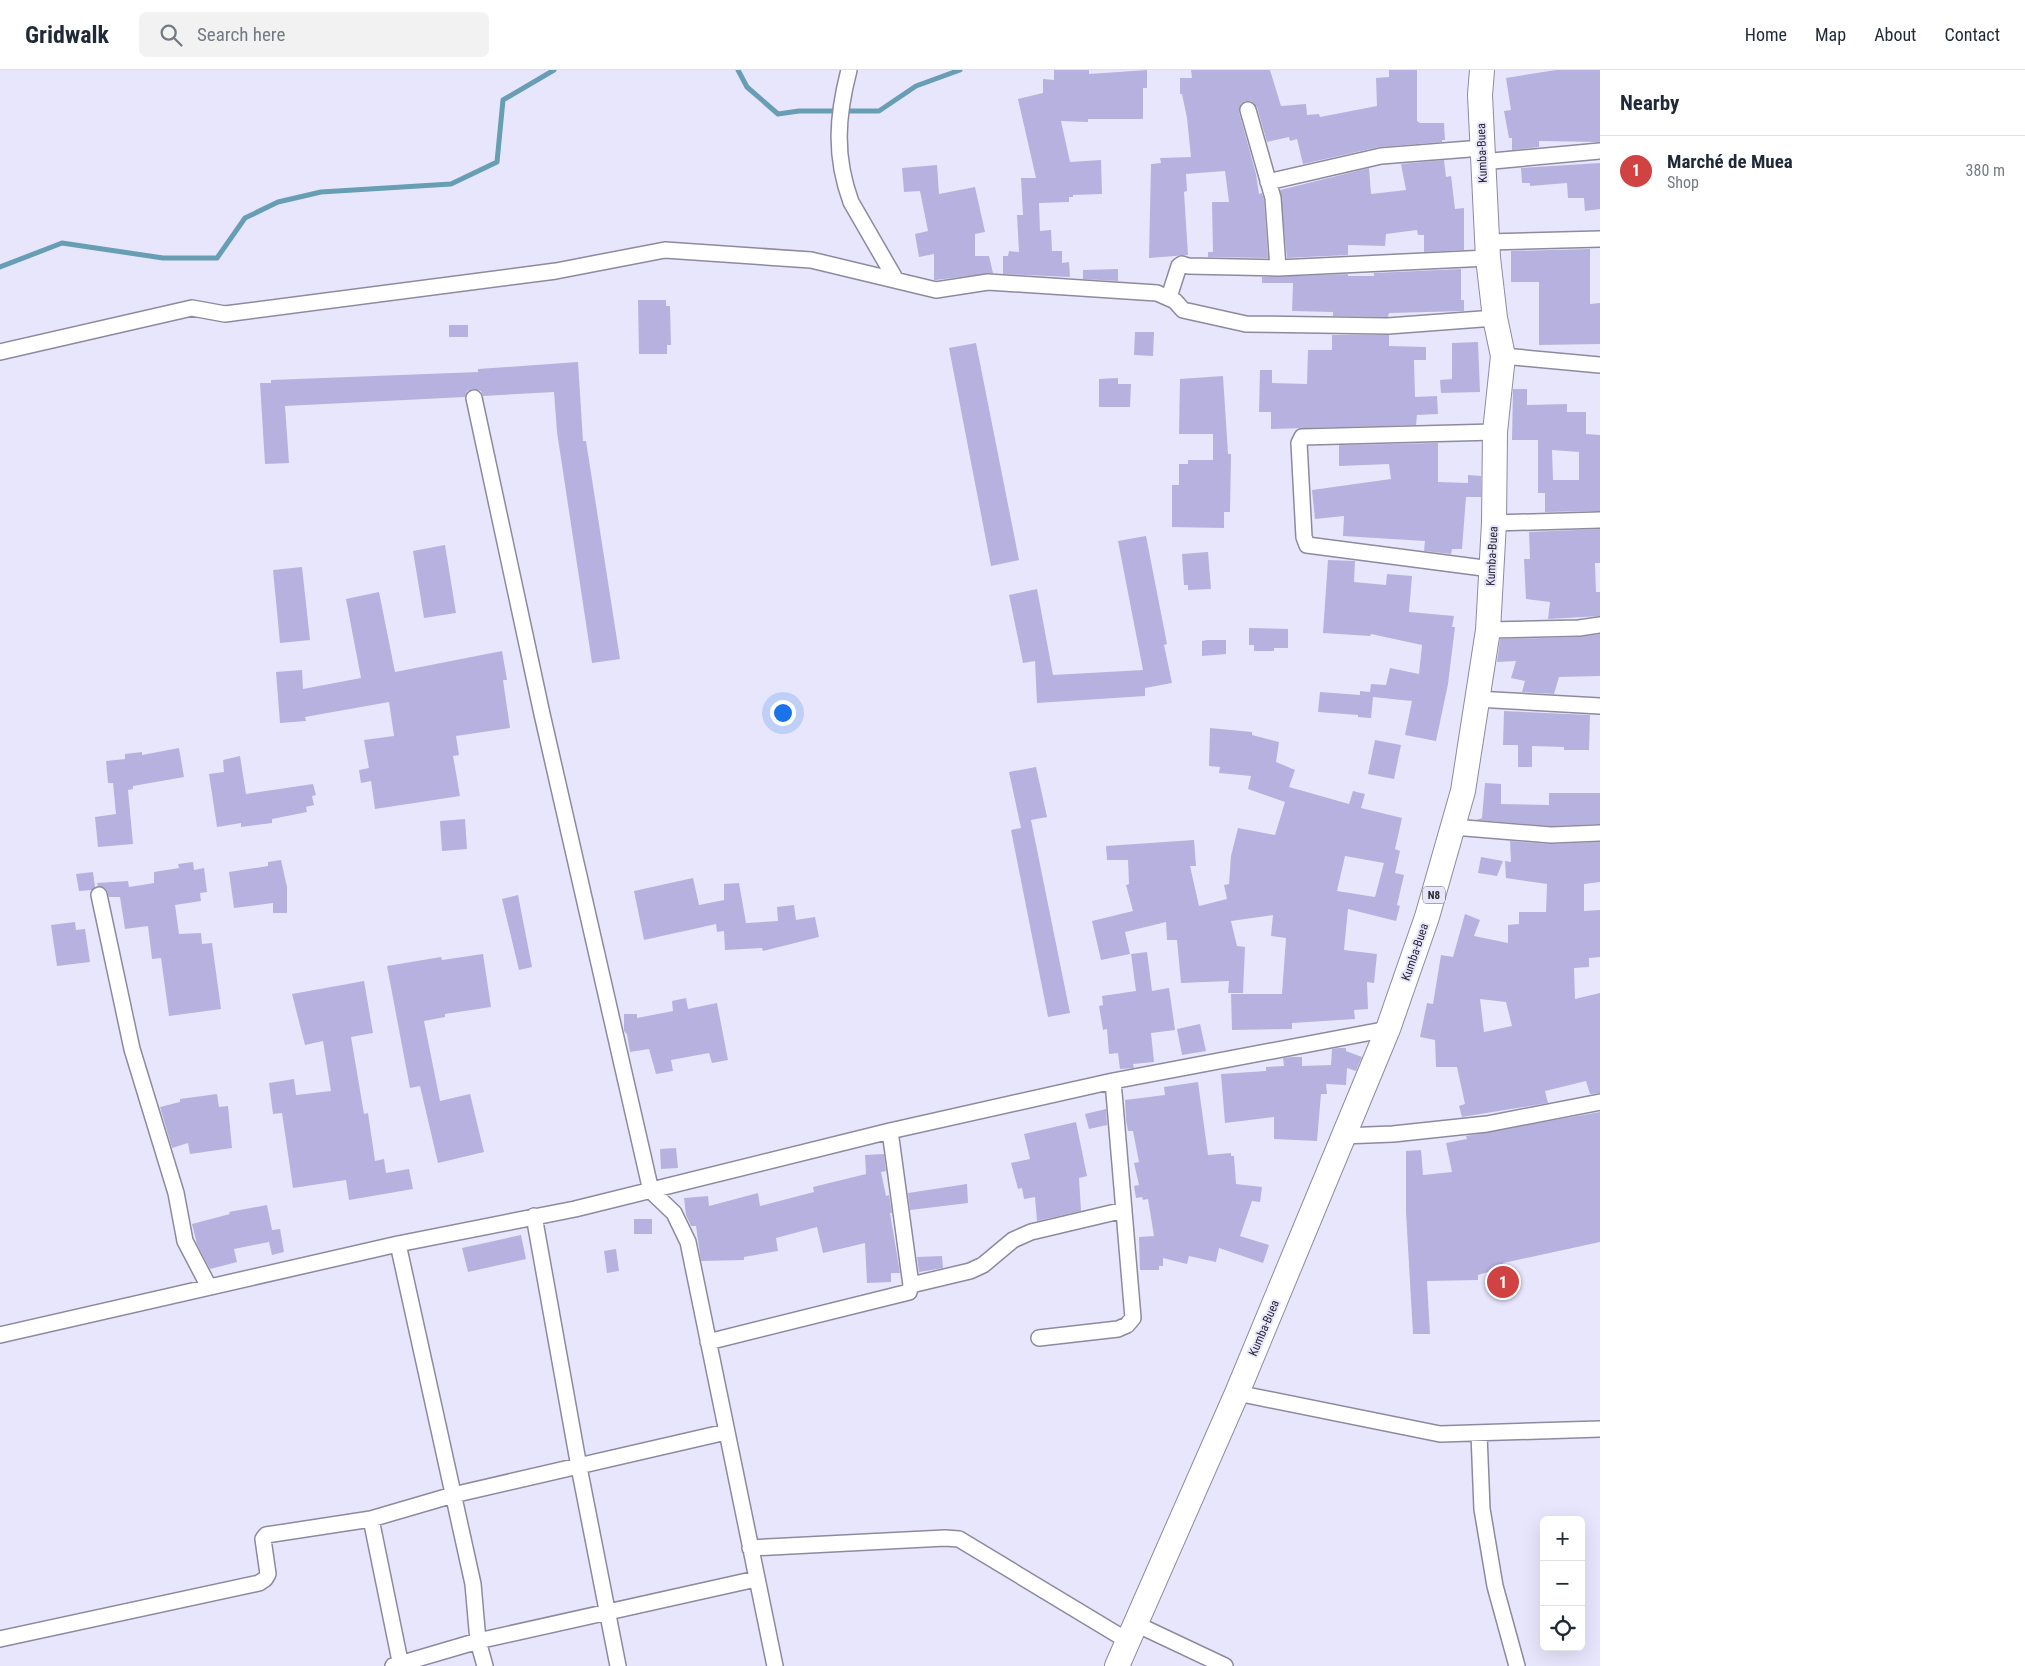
<!DOCTYPE html>
<html lang="en">
<head>
<meta charset="utf-8">
<style>
  :root { --surface:#fff; --page:#f2f2f3; --text:#1f2937; --muted:#747a83; --line:#e0e1e3; --accent:#d14242 }
  body { margin:0; font-family:"Roboto Condensed",sans-serif; background:var(--page); color:var(--text) }
  .controls { position:absolute; right:15px; bottom:15px; display:grid; overflow:hidden; border-radius:8px; box-shadow:0 5px 20px #0002 }
  .controls button { width:45px; height:45px; display:grid; place-items:center; padding:0; border:0; border-bottom:1px solid var(--line); background:var(--surface); color:var(--text); font:25px sans-serif }
  .you { position:absolute; left:782px; top:642px; width:18px; height:18px; margin:-12px; border:4px solid #fff; border-radius:50%; background:#1a73e8; box-shadow:0 0 0 8px #1a73e833 }
  .badge { display:grid; place-items:center; width:32px; height:32px; border-radius:50%; background:var(--accent); color:#fff; font-size:16px; font-weight:700 }
  .pin { position:absolute; translate:-50% -50%; border:2px solid #fff; box-shadow:0 1px 5px #0006 }
  .list { margin:0; padding:0; list-style:none }
  h2 { display:flex; justify-content:space-between; align-items:center; height:65px; margin:0; padding:0 20px; font-size:21px }
  h2 small { font-size:16px; font-weight:400; color:var(--muted) }
  .list li { display:grid; grid-template-columns:32px 1fr auto; gap:15px; align-items:center; box-sizing:border-box; height:70px; padding:0 20px; border-top:1px solid var(--line) }
  .list b { display:block; font-size:19px; white-space:nowrap }
  .list p { margin:0; font-size:16px; white-space:nowrap; color:var(--muted) }
  .list em { font-size:16px; font-style:normal; color:var(--muted) }
  .icon { flex:none; width:28px; height:28px; fill:none; stroke:currentColor; stroke-width:2; stroke-linecap:round; stroke-linejoin:round }
  .map { position:relative; flex:none; width:1600px; height:1596px; overflow:hidden }
  header { display:flex; align-items:center; gap:30px; box-sizing:border-box; height:70px; padding:0 25px; background:var(--surface); border-bottom:1px solid var(--line) }
  header strong { font-size:24px }
  nav { display:flex; gap:28px; margin-inline-start:auto; font-size:18px }
  .search { width:350px; height:45px; background:var(--page); display:flex; align-items:center; gap:12px; box-sizing:border-box; padding:0 18px; border-radius:8px; color:var(--muted); font-size:19px }
  main { display:flex }
  aside { flex:1; background:var(--surface) }
  .map>svg:first-child { display:block }
  .lines { fill:none; stroke-linecap:round; stroke-linejoin:round }
  .stream { stroke:#689eb3; stroke-width:5 }
  .building { fill:#b7b1df; fill-rule:evenodd }
  .minor-casing { stroke:#8d8a9f; stroke-width:18 }
  .trunk-casing { stroke:#8d8a9f; stroke-width:26 }
  .minor { stroke:#fff; stroke-width:15 }
  .trunk { stroke:#fff; stroke-width:24 }
  .labels { text-anchor:middle; dominant-baseline:central; stroke-width:4; stroke-linejoin:round; paint-order:stroke }
  .shield { fill:#e8e6fd; stroke:#62616e; stroke-width:1 }
  .shield-label { font-size:11px; font-weight:bold; fill:#292830 }
  .street-label { font-size:12px; fill:#292830; stroke:#e8e6fd }
</style>
</head>
<body>
<header>
<strong>Gridwalk</strong>
<div class="search"><svg class="icon" aria-label="search" viewBox="0 0 24 24"><circle cx="10" cy="10" r="6"/><path d="M15 15l6 6"/></svg>Search here</div>
<nav><a>Home</a><a>Map</a><a>About</a><a>Contact</a></nav>
</header>
<main>
<div class="map">
<svg width="1600" height="1596" viewBox="0 0 1600 1596">
  <rect width="100%" height="100%" fill="#e8e6fd"/>
  <g class="lines">
    <path class="stream" d="M738 0 747 17 778 44 799 41H879L916 16 960 0
      M0 197 62 173 163 188H217L245 148 278 132 321 122 451 114 497 92 503 30 554 0"/>
  </g>
  <path class="building" d="M1054 0H1089V4L1147 0V18H1143V49H1088V52L1061 51 1070 92 1101 90 1102 124 1073 125V127H1069V132L1039 133 1040 161 1051 160 1052 181H1062V193L1069 192 1070 207 1003 204V186H1008L1009 181 1019 182 1017 145H1023L1021 108H1036L1018 29 1043 23V9L1054 10Z
    M1191 0H1270L1281 36 1306 34 1307 45 1319 44 1320 47 1377 36 1376 8 1389 7V0H1417V51L1420 53H1444L1445 70H1442V72L1379 77 1303 94 1297 69 1290 71 1289 67 1267 72 1257 37 1251 31H1245L1241 34 1239 42 1256 104 1259 124 1262 123 1264 130 1268 188 1208 187V182H1213L1212 132H1229L1225 101 1186 104 1187 121 1184 122 1188 185 1149 188 1151 94 1161 93 1160 88 1191 87 1187 48 1182 24H1180V8H1192Z
    M1556 0H1600V72L1539 71V77L1512 80V68H1509L1504 41 1511 40 1506 8Z
    M1444 90 1446 107 1451 106 1455 139 1464 138V180L1424 182V165H1418L1417 160 1386 164 1385 176 1348 175V185L1287 188 1280 120 1369 98 1371 124 1406 120 1401 94Z
    M1600 93V139L1585 141 1584 128H1568L1567 113 1530 116V113H1522L1521 98Z
    M937 95 939 124 975 117 985 162 975 164V186H989L993 203 936 210H934V184L919 187 915 164 928 161 920 121 904 122 902 98Z
    M1590 179V234L1600 233V274L1539 275V212H1511V181Z
    M1118 199V211L1083 209V200Z
    M1461 199V230H1464V241L1389 243 1388 247 1333 246V242L1292 241 1293 213H1262V207L1348 204V206H1374V203Z
    M638 230H666V236H670L671 275H667V284H639Z
    M449 255H468V267H449Z
    M1135 262H1154L1153 286 1134 285Z
    M1332 265H1389V276L1426 277V290H1414L1415 327 1437 326 1438 344 1417 345 1416 355 1271 359V342H1259L1260 300H1272V313L1307 314 1308 280H1332Z
    M1478 272 1480 322 1441 323 1440 310 1452 309V273Z
    M976 273 1019 490 991 496 949 278Z
    M578 292 583 371H586L620 589 592 593 557 362 554 322 483 326 481 321 473 319 467 321 465 327 285 336 289 393 265 394 260 313H271V310L478 302V299Z
    M1223 306 1228 384H1231L1230 442H1224V458L1172 457V415H1179V394H1188V390H1213V364H1179L1180 309Z
    M1118 308V314H1131L1130 337H1099V309Z
    M1513 319H1527V335L1567 334V342H1586V364L1600 365V441L1545 442V423H1538V370H1512ZM1552 380 1579 382V410H1553Z
    M1438 373V412L1468 413V405L1481 406V427H1466L1462 479H1452L1451 484 1424 481 1425 471 1343 466 1344 446 1315 449 1312 420 1391 409 1389 394 1339 396V375Z
    M1600 459V493H1595L1596 522H1600V546L1548 549 1550 532 1526 529 1524 489H1530L1529 462Z
    M1146 466 1167 574 1164 575 1172 613 1145 618V626L1037 633 1035 591 1023 593 1009 525 1037 519 1053 605 1143 600 1118 471Z
    M445 475 456 543 424 548 413 481Z
    M1208 482 1211 519 1188 520V515H1184L1182 484Z
    M1328 490 1355 491 1354 512 1386 515 1387 504 1412 506 1409 542 1454 546 1452 557H1455L1448 614 1436 671 1405 665 1412 631 1373 627 1371 648 1358 647V645L1318 642 1320 622 1360 625V621L1370 622 1371 614 1386 615 1390 598 1419 604 1422 575 1371 564 1370 566 1323 563Z
    M302 497 310 570 280 573 273 500Z
    M379 522 395 602 502 581 507 610H503L510 658 456 666 459 685 453 686 460 726 375 739 371 711 361 713 359 700 369 698 364 670 394 666 389 632 305 647 306 651 280 653 276 602 302 600 303 619 361 608 346 529Z
    M1249 558 1288 559V578H1274V581H1254V575H1249Z
    M1600 564V606L1559 607 1554 624 1522 622 1525 611 1511 608 1516 591 1497 592 1500 569 1579 567Z
    M1207 570H1226V584L1202 586V571Z
    M1504 641 1590 645 1589 680H1564V677L1532 676V697H1518V675H1503Z
    M1210 658 1252 662V665L1279 672 1276 692 1295 700 1289 717 1349 734 1353 721 1365 724 1361 738 1402 748 1395 779 1400 781 1395 803 1404 805 1397 835 1400 836 1396 851 1348 839 1344 880 1377 884 1374 913 1367 912 1368 939 1354 940 1355 949 1292 953V959L1232 960 1231 924H1282L1286 868 1271 866 1273 845 1231 851 1237 876 1245 877 1243 923H1228L1229 911 1181 913 1177 870H1167L1166 852 1125 862 1130 884 1101 890 1092 851 1133 841 1126 815 1129 814 1128 790H1107L1106 776 1194 770 1196 796H1190L1199 836 1227 829 1224 815 1229 814 1231 786 1238 758 1275 765 1285 732 1248 719 1251 706 1219 703 1220 697 1209 696ZM1345 786 1384 793 1375 827 1337 821Z
    M1375 670 1401 675 1394 709 1368 704Z
    M179 678 184 707 133 716V719L128 720 133 774 98 777 95 747 116 744 113 713H108L106 691 125 689V684L142 682V685Z
    M240 686 246 724 313 714 316 725 312 726 314 735 306 737 307 742 272 749V753L241 757V753L217 757 209 704 224 702 223 690Z
    M1036 697 1047 747 1031 750 1070 943 1048 947 1011 760 1021 758 1009 702Z
    M1485 713 1501 714V734L1549 735V723H1600V754L1551 756 1476 750 1482 748Z
    M465 749 467 779 442 781 440 751Z
    M1510 771 1550 774 1600 772V812L1584 814V841L1600 840V887L1589 888V897L1574 898 1575 929 1600 923V1023L1590 1024 1586 1011 1545 1021 1548 1033 1462 1047 1459 1036 1465 1034 1457 997H1436L1435 970 1420 967 1427 933 1433 934 1441 885 1453 887 1465 844 1480 850 1474 866 1508 873V855L1519 854V842H1546L1547 814 1506 808 1505 791 1511 792ZM1480 929 1506 932 1512 956 1484 962Z
    M1481 787 1503 791 1497 806 1478 803Z
    M281 790 287 817V843H273V833L234 838 229 802 268 796V792Z
    M193 792 194 800 204 798 207 822 200 823 201 831 175 835 179 864 201 863 202 874 212 873 221 939 169 946 161 888 152 889 148 856 125 859 120 827H109L106 819 98 816 97 813 128 811 129 817 154 813V802L179 798 178 794Z
    M93 802 95 817 92 820 79 821 76 804Z
    M693 808 699 835 724 830V814L739 813 746 853 778 851 777 837 794 835 796 850 815 847 819 867 763 881 762 878 725 880 724 861 717 862 716 854 644 870 634 821Z
    M518 825 532 897 519 900 502 829Z
    M75 852 76 860 85 859 90 892 57 896 51 855Z
    M1147 882 1152 921 1169 918 1175 960 1151 963 1154 992 1133 994 1134 998 1120 999 1118 983 1109 984 1107 959 1103 960 1099 936 1103 935 1102 926 1136 921 1131 884Z
    M483 884 491 937 445 944V947L424 951 440 1031 470 1024 484 1082 438 1093 420 1016 410 1018 387 896 441 887 442 890Z
    M364 911 373 963 351 967 364 1044 368 1043 375 1091 384 1089 386 1103 409 1099 413 1119 349 1130 346 1110 293 1118 282 1043 273 1044 269 1013 294 1009 296 1025 331 1021 323 971 305 975 292 924Z
    M686 928 688 939 717 933 728 990 712 993 709 983 671 990 673 1001 656 1004 649 979 630 982 627 964 624 961V944H637V948L673 941 672 931Z
    M1200 954 1206 981 1182 985 1177 959Z
    M1338 978H1346V981L1362 987 1356 1001 1347 998 1346 1015 1326 1014 1327 1024H1321L1317 1071 1274 1069V1047L1225 1053 1221 1004 1266 1001V997L1284 996 1283 988 1292 987H1302V996L1331 995 1332 979Z
    M1198 1012 1208 1085 1231 1083V1086H1234L1236 1114 1262 1117 1260 1132 1252 1131 1240 1166 1269 1175 1263 1193 1219 1178 1216 1192 1189 1186 1187 1194 1163 1188V1196H1159V1200H1140L1139 1167 1154 1166 1148 1129 1143 1130 1142 1127 1136 1128 1134 1116 1139 1115 1134 1093 1139 1092 1133 1061H1128L1126 1050 1125 1030 1165 1025 1164 1017Z
    M217 1024 219 1037 228 1036 232 1078 190 1084 188 1073 172 1078 160 1037 180 1032V1029Z
    M1106 1039 1107 1055 1089 1059 1085 1044Z
    M1600 1042V1172L1503 1193 1504 1197 1478 1205V1210L1427 1211 1430 1264H1413L1406 1142V1081L1421 1080 1423 1105 1452 1102 1446 1073 1467 1069 1466 1066Z
    M1076 1052 1087 1106 1079 1108 1081 1141 1037 1151 1035 1127 1024 1129 1022 1118 1018 1119 1011 1093 1030 1089 1024 1064Z
    M676 1078 678 1098 661 1099 660 1079Z
    M884 1084 886 1101 881 1102 886 1126 889 1125 892 1143H890L900 1203H891V1212L867 1213 865 1173 823 1183 817 1157 776 1168 778 1181 744 1187V1190L701 1191 696 1156H691L686 1145 684 1128 708 1126 709 1136 758 1123 760 1136 814 1122 813 1117 866 1104 865 1085Z
    M967 1114 968 1133 910 1140 908 1123Z
    M267 1135 272 1160 280 1159 284 1182 272 1185 269 1172 234 1179 237 1192 210 1199 197 1174 192 1154 230 1144 229 1142Z
    M634 1149H652V1164H634Z
    M521 1165 526 1189 468 1202 462 1178Z
    M616 1179 619 1201 607 1203 604 1181Z
    M942 1186 943 1198 919 1202 917 1187Z"/>
  <g class="lines">
    <defs>
      <path id="minor" d="M849 0C837 46 834 86 851 132L896 210
        M1248 40 1273 128 1278 198
        M1482 92 1600 81
        M1268 112 1381 86 1482 78
        M1487 172 1600 169
        M1169 227 1179 196 1182 194 1188 196 1278 198 1488 188
        M0 282 192 238 225 244 556 201 665 180 811 190 936 220 988 212 1157 223 1175 231 1183 240 1246 254 1388 256 1495 248
        M1503 286 1600 295
        M474 328 542 644 651 1121 674 1143 688 1172 775 1596
        M1494 453 1600 450
        M1491 499 1307 475 1304 467 1299 373 1302 367 1495 362
        M1488 560 1579 558 1600 555
        M1476 629 1600 636
        M1453 757 1551 765 1600 763
        M99 825 132 979 176 1123 185 1171 209 1217
        M1343 1066 1393 1064 1487 1054 1600 1032
        M534 1146 579 1397 618 1596
        M398 1174 473 1514 478 1571 485 1596
        M911 1215 970 1201 983 1195 1013 1170 1031 1162 1124 1140
        M0 1265 398 1174 575 1139 890 1061 1113 1011 1388 959
        M1039 1268 1118 1259 1127 1255 1133 1248 1113 1011
        M708 1272 909 1222 911 1215 890 1061
        M1237 1323 1440 1364 1600 1359
        M1479 1364 1482 1439 1495 1516 1517 1596
        M371 1449 401 1596
        M750 1478 945 1468 959 1469 1128 1571
        M1136 1554 1225 1596
        M0 1569 259 1513 265 1509 268 1504 263 1469 266 1465 371 1449 453 1425 726 1362
        M393 1596 478 1571 756 1509"/>
      <path id="trunk" d="M1117 1596 1237 1323 1388 959 1427 847 1463 721 1488 560 1494 453 1495 362 1503 286 1495 248 1488 188 1480 25 1482 0"/>
    </defs>
    <use href="#minor" class="minor-casing"/>
    <use href="#trunk" class="trunk-casing"/>
    <use href="#minor" class="minor"/>
    <use href="#trunk" class="trunk"/>
  </g>
  <g class="labels">
    <rect class="shield" x="1423" y="816.5" width="22" height="17" rx="4"/>
    <g class="shield-label">
      <text x="1434" y="825">N8</text>
    </g>
    <g class="street-label">
      <text transform="translate(1482 83) rotate(-92)">Kumba-Buea</text>
      <text transform="translate(1492 486) rotate(-87)">Kumba-Buea</text>
      <text transform="translate(1415 882) rotate(-71)">Kumba-Buea</text>
      <text transform="translate(1264 1258) rotate(-67)">Kumba-Buea</text>
    </g>
  </g>
</svg>
<div class="controls">
<button>+</button>
<button>−</button>
<button><svg class="icon" aria-label="locate" viewBox="0 0 24 24"><circle cx="12" cy="12" r="6"/><path d="M12 2v4M12 18v4M2 12h4M18 12h4"/></svg></button>
</div>
<div class="you"></div>
<div class="pin badge" style="left:1503px;top:1212px">1</div>
</div>
<aside>
<h2>Nearby<small></small></h2>
<ul class="list">
<li><span class="badge">1</span><div><b>Marché de Muea</b><p>Shop</p></div><em>380 m</em></li>
</ul>
</aside>
</main>
</body>
</html>
